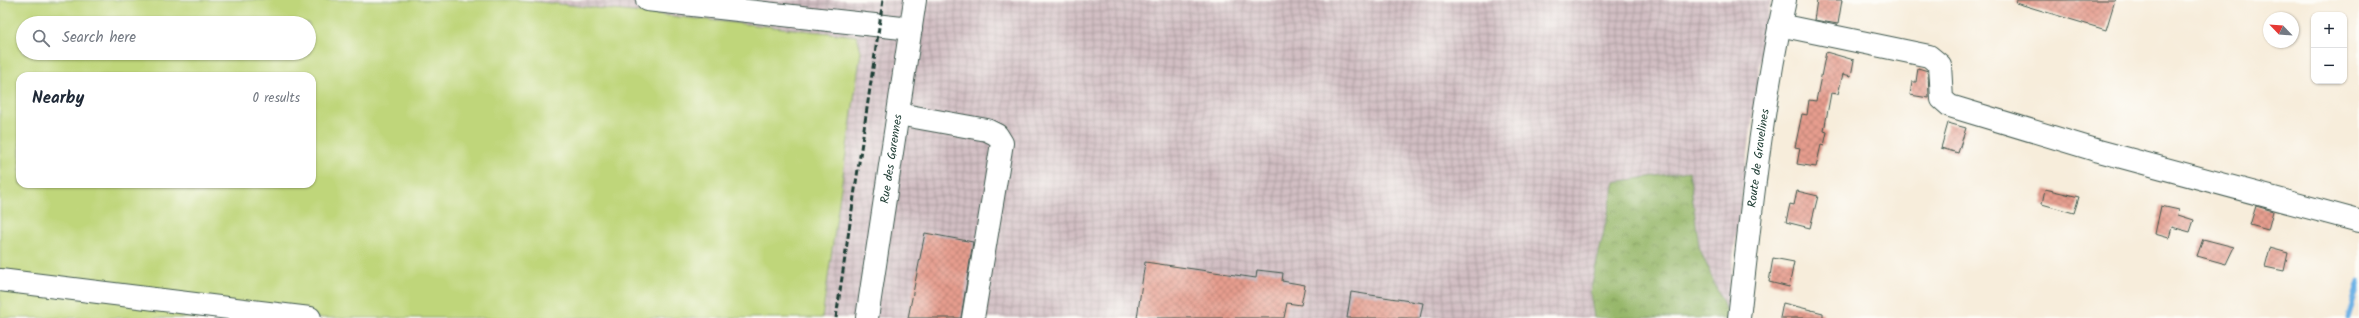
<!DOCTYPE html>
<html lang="en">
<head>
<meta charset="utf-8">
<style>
  :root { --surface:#fff; --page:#f6f6f7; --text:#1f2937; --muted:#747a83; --line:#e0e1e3 }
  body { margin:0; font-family:Kalam,sans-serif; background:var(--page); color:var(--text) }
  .controls { position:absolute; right:12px; top:12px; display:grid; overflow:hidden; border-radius:8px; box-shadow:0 1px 3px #0004 }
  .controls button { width:36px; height:36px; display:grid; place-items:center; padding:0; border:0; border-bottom:1px solid var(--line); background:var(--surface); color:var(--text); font:20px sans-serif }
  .compass { position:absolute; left:2263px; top:12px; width:36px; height:36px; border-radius:50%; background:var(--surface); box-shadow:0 1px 3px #0004; rotate:295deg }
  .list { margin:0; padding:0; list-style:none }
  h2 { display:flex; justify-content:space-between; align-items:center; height:52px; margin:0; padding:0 16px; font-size:17px }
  h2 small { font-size:13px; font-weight:400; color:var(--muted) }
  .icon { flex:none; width:22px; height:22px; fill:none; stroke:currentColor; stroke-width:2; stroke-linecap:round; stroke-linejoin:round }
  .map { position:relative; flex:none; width:2359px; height:318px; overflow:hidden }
  .search { position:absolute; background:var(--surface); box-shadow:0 1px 3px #0004; left:16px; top:16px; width:300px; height:44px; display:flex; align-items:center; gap:10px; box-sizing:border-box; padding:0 14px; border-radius:22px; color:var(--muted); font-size:15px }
  .panel { position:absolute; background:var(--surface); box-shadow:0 1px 3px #0004; left:16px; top:72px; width:300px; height:116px; border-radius:12px }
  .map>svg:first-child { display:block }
  .industrial { fill:url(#industrial-grid); fill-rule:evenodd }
  .green { fill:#bfd67a; stroke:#6f8a57; fill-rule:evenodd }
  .forest { fill:url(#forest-crowns); stroke:#5b7a4f }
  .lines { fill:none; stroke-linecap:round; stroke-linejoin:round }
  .stream { stroke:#70b2e5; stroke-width:5 }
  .building { fill:url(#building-cross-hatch) }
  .minor-casing { stroke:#3f574d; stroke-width:24 }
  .major-casing { stroke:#3f574d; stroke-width:24 }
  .minor { stroke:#fff; stroke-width:22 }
  .major { stroke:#fff; stroke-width:22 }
  .rail { stroke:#1f3d34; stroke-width:3; stroke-dasharray:6 3; stroke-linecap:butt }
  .labels { text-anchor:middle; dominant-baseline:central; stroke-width:3; stroke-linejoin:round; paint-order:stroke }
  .street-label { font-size:12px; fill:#1f3d34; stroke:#fdfcf7 }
</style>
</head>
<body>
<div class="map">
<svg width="2359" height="318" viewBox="0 0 2359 318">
  <defs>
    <pattern id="industrial-grid" width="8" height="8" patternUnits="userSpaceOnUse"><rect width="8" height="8" fill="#d2bec3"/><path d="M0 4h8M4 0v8" fill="none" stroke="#aa9c9f"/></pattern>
    <pattern id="forest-crowns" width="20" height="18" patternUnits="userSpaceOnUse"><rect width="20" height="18" fill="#97b76a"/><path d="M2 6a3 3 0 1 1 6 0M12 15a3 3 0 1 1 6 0" fill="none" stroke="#7b9658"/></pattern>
    <pattern id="building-cross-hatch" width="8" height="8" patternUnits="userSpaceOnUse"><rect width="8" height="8" fill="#e69d8e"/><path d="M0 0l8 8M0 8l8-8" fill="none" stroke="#ba8175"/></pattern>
  </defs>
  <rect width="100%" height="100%" fill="#fdfcf7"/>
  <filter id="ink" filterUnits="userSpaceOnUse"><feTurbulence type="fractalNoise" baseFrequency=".025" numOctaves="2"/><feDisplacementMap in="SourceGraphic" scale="8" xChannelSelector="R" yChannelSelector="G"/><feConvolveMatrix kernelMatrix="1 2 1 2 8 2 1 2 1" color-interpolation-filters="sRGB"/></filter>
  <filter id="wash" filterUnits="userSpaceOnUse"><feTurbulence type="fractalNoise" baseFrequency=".012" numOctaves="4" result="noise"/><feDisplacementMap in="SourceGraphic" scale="16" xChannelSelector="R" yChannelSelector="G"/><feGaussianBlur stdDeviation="0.9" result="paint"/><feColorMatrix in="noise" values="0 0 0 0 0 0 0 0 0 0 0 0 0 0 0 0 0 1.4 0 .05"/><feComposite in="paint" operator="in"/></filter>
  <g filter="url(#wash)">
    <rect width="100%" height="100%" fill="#f7eddb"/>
    <path class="industrial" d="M0 0H1771L1764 36 1725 318H0ZM23 23H309V53H23ZM20 76H312V184H20Z"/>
    <path class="green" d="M0 0H520L857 36 861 51 822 318H0ZM23 23H309V53H23ZM20 76H312V184H20Z"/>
    <path class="forest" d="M1689 171 1699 247 1729 318H1594L1590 293 1615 182Z"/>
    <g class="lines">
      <path class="stream" d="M2348 318 2359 282"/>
    </g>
    <g id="blocks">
      <path class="building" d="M1817 0H1842L1838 24 1814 20Z
        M2017 0H2115L2106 30 2016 3Z
        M1826 52 1854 60 1851 76 1843 74 1838 94 1831 93 1824 131 1827 132 1824 146 1821 145 1816 167 1797 164 1800 148 1795 147 1802 114 1807 115 1809 100 1816 101Z
        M1918 68 1928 71 1929 98 1910 95 1912 82H1916Z
        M1948 123 1966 128 1958 153 1941 148Z
        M2045 189 2079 197 2074 213 2042 204Z
        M1797 191 1818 196 1810 228 1786 222 1790 204 1794 205Z
        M2161 206 2179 210 2178 215 2194 220 2190 232 2172 227 2169 238 2155 234Z
        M2256 206 2273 211 2268 230 2250 225Z
        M925 233 973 242 961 318H908Z
        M2203 239 2234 247 2226 264 2197 256Z
        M2270 248 2288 253 2284 271 2265 267Z
        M1773 258 1794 262 1789 287 1769 282Z
        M1145 262 1256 278 1257 270 1283 273 1282 281 1305 285 1301 305 1287 303 1284 318H1137Z
        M1351 292 1423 303 1420 318H1347Z
        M1783 303 1823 313V318H1780Z"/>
    </g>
  </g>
  <g filter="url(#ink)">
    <use href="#blocks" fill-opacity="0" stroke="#3f574d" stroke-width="1"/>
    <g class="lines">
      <defs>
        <g id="minor">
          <path d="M647 0 911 29"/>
          <path d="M1779 25 1929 56 1940 65 1942 99 1950 106 2099 151 2359 221"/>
          <path d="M898 114 987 130 997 135 1002 143 973 318"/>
          <path d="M0 280 310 318"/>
          <path id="s1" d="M867 318 915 0"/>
        </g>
        <g id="major">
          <path id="s2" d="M1739 318C1751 211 1762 105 1785 0"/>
        </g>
      </defs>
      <use href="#minor" class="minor-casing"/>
      <use href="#major" class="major-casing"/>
      <use href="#minor" class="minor"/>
      <use href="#major" class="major"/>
      <path class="rail" d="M836 318 883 0"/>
    </g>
  </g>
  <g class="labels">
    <g class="street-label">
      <text stroke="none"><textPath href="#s2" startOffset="161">Route de Gravelines</textPath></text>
      <text stroke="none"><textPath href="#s1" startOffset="161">Rue des Garennes</textPath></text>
    </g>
  </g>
</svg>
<div class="controls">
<button>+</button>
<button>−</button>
</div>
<svg class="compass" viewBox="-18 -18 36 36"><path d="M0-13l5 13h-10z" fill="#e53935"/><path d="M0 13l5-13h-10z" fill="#747a83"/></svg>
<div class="search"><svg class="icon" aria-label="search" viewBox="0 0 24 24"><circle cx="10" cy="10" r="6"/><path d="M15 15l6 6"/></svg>Search here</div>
<section class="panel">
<h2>Nearby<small>0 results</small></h2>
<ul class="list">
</ul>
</section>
</div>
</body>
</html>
